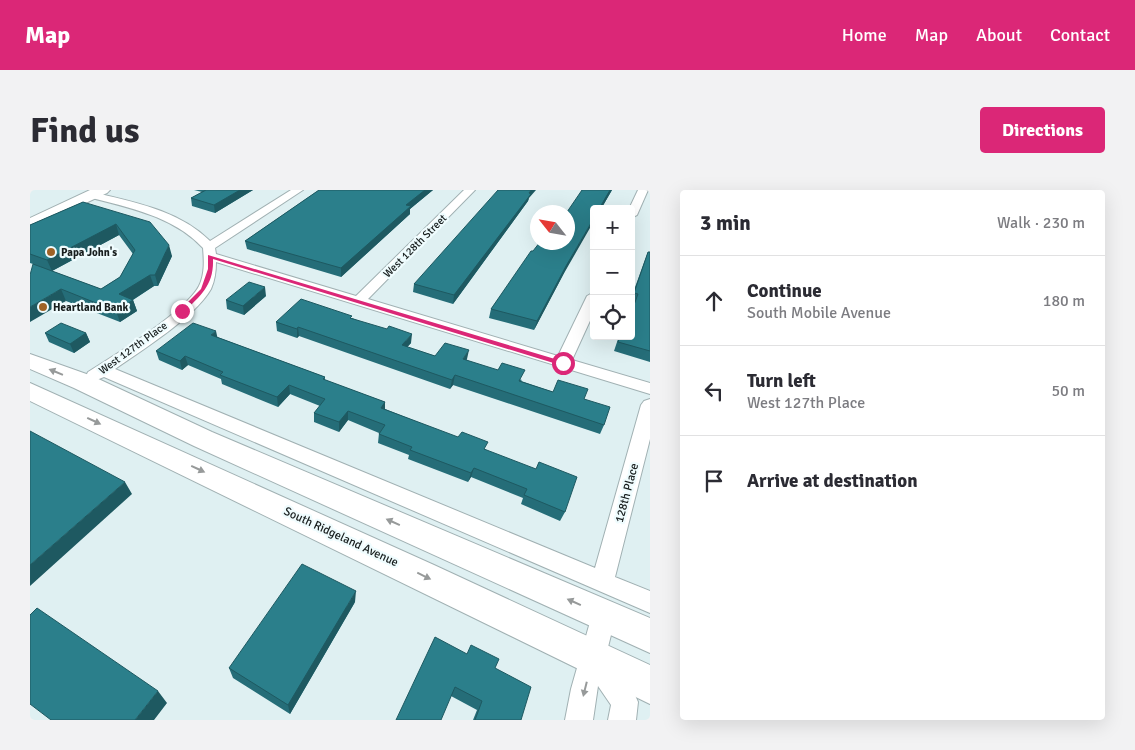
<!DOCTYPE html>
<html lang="en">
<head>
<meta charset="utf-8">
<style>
  :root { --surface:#fff; --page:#f2f2f3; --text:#2b2b33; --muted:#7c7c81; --line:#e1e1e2; --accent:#db2777 }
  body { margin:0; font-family:Signika,sans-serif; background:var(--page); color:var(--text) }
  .controls { position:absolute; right:15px; top:15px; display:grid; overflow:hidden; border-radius:5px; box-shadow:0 5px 20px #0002 }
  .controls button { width:45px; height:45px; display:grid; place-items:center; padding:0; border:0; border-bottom:1px solid var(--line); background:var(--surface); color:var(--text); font:25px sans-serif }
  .compass { position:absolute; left:500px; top:15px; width:45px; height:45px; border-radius:50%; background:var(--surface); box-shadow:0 5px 20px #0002; rotate:301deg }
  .stop { position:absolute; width:15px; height:15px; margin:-11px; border:4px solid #db2777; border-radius:50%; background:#fff }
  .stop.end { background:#db2777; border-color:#fff; box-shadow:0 1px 5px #0008 }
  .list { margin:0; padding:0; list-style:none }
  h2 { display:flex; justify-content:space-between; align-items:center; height:65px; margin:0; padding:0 20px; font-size:21px }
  h2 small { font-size:16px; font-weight:400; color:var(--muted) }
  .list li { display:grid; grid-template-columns:32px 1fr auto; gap:15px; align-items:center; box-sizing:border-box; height:90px; padding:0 20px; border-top:1px solid var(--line) }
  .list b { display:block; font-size:19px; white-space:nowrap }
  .list p { margin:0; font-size:16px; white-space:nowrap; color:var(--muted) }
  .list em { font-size:16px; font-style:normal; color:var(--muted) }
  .icon { flex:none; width:28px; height:28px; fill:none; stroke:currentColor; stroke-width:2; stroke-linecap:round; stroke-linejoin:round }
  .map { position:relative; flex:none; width:620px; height:530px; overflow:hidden; border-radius:5px }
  header { display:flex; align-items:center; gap:30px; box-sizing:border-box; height:70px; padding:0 25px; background:var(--accent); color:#fff }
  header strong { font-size:24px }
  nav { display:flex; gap:28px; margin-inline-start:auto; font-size:18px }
  .intro { display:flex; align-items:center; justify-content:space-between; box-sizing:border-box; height:120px; padding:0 30px }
  h1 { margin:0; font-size:35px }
  .button { padding:12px 22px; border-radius:5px; background:var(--accent); color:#fff; font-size:18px; font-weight:700 }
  main { display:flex; gap:30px; padding:0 30px }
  aside { flex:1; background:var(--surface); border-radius:5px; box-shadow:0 5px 20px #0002 }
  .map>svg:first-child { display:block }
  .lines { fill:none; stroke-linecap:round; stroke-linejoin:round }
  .minor-casing { stroke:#a1b1b3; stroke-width:2 }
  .secondary-casing { stroke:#a1b1b3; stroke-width:2 }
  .minor { fill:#fff; fill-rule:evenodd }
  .secondary { fill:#fff; fill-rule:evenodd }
  .wall { fill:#256d78; fill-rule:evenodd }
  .shaded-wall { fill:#1e5961 }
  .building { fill:#2b7f8b; stroke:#1e5961 }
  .oneway { fill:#979a9a }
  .route { fill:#db2777 }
  .poi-dot { fill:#9f6226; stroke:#effcfe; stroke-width:2 }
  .labels { text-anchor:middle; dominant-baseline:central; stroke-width:4.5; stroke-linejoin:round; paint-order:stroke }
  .far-street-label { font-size:11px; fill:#181e1e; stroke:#effcfe }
  .far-poi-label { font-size:11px; font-weight:bold; fill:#181e1e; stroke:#effcfe; text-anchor:start }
  .street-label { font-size:12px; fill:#181e1e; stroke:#effcfe }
</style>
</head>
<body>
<header>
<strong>Map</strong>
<nav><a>Home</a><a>Map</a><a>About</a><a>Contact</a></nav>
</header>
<div class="intro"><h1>Find us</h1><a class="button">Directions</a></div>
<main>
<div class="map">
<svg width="620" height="530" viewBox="0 0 620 530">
  <rect width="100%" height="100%" fill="#dff0f2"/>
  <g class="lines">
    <defs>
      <path id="minor" d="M261 0H273L185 58 186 64 326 106 434 0H445L338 109 528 166 557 106 564 102V122L542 170 620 193V204L186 72C186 81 185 90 181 99 165 127 112 160 85 179L565 378 611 215 614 211 620 209V249L585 387 620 401V423L74 187 64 191 58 190 56 186 58 182C84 166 156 121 169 96 175 84 174 70 173 58 143 26 100 18 58 7L57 5 58 3 62 2C103 12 149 20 180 51Z
        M608 0H618L607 25 601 28V19H599Z
        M574 414 582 417 586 425 576 465 604 503 608 512 606 530H578L581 515 568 496 563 530H535L541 499 562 425 566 417Z"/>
      <path id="secondary" d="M60 0H80L77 3 0 39V28Z
        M0 164 62 186 182 242 620 428V463L164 256 44 198 0 179Z
        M0 193 404 375 620 475V514L0 211Z"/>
    </defs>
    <use href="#minor" class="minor-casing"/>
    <use href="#secondary" class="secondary-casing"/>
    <use href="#minor" class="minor"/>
    <use href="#secondary" class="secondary"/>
  </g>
  <path class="wall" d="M164 0H223L185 23 162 16 161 8 172 2Z
    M289 0H403L380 19V24L311 87 217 59 215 51Z
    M552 0H582L571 19H564L533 85 504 140 459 128 461 119 503 61 538 52Z
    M499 8 498 11 423 114 383 102 384 94Z
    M53 12 142 66 128 96H124L103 110 107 121 90 132 36 111 3 74 0 73V35ZM89 45 103 64 90 87 71 99 22 81Z
    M618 62H620V172L584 161 589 146H601V120L604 113 601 112V108L615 70Z
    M236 106 214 125 197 119 196 110Z
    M322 128 381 153 377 157 405 166 437 169 436 170 492 190 491 191 523 202 554 209 574 235 570 244 423 195 420 199 269 146 267 148 247 141 246 132Z
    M15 143H56L60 152 44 163 19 152Z
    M187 147 295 187V190L355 212V219L455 259 535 322 530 331 491 314 493 308 441 287 438 292 378 269 379 265 348 253 349 243 318 230 309 242 284 232V223L290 216 260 204 248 217 192 194 191 189 158 175 152 180 129 170 126 161Z
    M325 412 260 524 203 488 199 478Z
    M405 447 491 530H443L447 520 421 506Z"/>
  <path class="shaded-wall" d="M210 0H223L185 23 184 15Z
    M395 0H403L380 19V24L311 87V78L376 15Z
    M501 0H506L499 8 498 11 423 114 424 105Z
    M580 0H582L571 19H569Z
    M564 28V31L533 85 504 140 507 131 536 76Z
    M86 34 89 45 22 81 17 70Z
    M139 55 142 66 128 96 125 85Z
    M120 85 124 96 93 116 89 104Z
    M235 97 236 106 214 125 213 116Z
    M31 99 36 111 0 132V117Z
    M103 110 107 121 90 132 86 121Z
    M268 137 269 146 267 148V139Z
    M186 141 188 150 181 145Z
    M56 143 60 152 44 163 40 154Z
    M382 144 381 153 371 164 372 155Z
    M439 160 437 169 431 178 433 169Z
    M155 166 158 175 152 180 150 171Z
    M425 185 423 195 420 199 422 190Z
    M259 195 260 204 248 217 247 207Z
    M355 212V221L351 218Z
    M318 221V230L309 242V232Z
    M444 278 441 287 438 292 441 283Z
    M95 292 102 304 0 396V375Z
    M326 401 325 412 260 524 258 515Z
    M128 501 137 513 124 530H105Z"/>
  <path class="building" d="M176 0H210L184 15 161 8Z
    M289 0H395L376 15 381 16 311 78 215 51Z
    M468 0H501L499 3 501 4 424 105 384 94Z
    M552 0H580L569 19H564V28L536 76 507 131 461 119 501 61H503L510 52H538V22H537Z
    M53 12 120 32 139 55 125 85H120L89 104 103 110 86 121 31 99 0 117V85L3 74 71 99 90 87 105 60 86 34 17 70 0 64V35Z
    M618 62H620V161L588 152 590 146H601V123L608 104 604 103Z
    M219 92 235 97 213 116 196 110Z
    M271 109 322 126 320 128 357 139 359 136 382 144 372 155 405 166 415 153 439 160 433 169 468 180 472 173 495 180 489 191 523 202 528 190 558 199 554 209 580 217 574 235 425 185 422 190 268 137 267 139 246 132Z
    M31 133 56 143 40 154 15 143Z
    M163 133 186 141 181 145 295 187 293 189 355 212 351 218 428 247 432 242 458 252 454 259 506 279 509 272 547 287 535 322 494 305 497 299 444 278 441 283 380 260 382 257 349 244 355 235 318 221 309 232 284 223 295 209 259 195 247 207 190 185 193 182 155 166 150 171 126 161Z
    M0 241 95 292 0 375Z
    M272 374 326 401 258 515 199 478Z
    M7 418 128 501 105 530H21L0 514V425Z
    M405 447 437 464 441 455 469 469 465 478 501 497 491 530H445L452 511 425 497 411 530H366Z"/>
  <defs><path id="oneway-solid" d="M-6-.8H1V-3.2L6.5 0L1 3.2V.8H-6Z" transform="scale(1.25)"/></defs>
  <g class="oneway">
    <use href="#oneway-solid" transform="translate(26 182) rotate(-158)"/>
    <use href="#oneway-solid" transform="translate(64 231) rotate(25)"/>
    <use href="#oneway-solid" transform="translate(168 279) rotate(25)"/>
    <use href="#oneway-solid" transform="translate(363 332) rotate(-156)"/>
    <use href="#oneway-solid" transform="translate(394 386) rotate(26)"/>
    <use href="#oneway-solid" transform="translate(544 412) rotate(-156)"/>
    <use href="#oneway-solid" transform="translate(555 499) rotate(104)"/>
  </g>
  <path class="route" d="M178 65 535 172 536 173 530 175 183 69C184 95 171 105 154 122H150V120L171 99 178 79Z"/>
  <g class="poi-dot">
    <circle cx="21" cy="62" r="5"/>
    <circle cx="13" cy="117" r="5"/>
  </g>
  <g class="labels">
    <g class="far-street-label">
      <text transform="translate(385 56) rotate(-45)">West 128th Street</text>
      <text transform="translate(103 158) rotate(-36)">West 127th Place</text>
    </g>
    <g class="far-poi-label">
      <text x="31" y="62">Papa John's</text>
      <text x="23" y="117">Heartland Bank</text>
    </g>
    <g class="street-label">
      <text transform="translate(597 303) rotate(-75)">128th Place</text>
      <text transform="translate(311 347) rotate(25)">South Ridgeland Avenue</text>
    </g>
  </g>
</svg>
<div class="controls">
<button>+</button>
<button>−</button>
<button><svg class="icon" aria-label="locate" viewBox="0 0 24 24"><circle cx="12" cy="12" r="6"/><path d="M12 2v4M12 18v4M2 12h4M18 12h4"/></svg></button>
</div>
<svg class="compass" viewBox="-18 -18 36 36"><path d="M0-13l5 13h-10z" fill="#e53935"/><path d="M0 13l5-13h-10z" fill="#7c7c81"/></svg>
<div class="stop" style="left:533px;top:173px"></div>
<div class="stop end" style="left:152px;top:121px"></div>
</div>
<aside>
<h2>3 min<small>Walk · 230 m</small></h2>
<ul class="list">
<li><svg class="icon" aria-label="ahead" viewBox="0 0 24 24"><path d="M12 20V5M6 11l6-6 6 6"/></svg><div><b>Continue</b><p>South Mobile Avenue</p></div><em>180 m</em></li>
<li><svg class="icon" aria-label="left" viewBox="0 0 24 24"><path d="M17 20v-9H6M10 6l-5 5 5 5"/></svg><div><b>Turn left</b><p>West 127th Place</p></div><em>50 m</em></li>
<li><svg class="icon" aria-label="arrive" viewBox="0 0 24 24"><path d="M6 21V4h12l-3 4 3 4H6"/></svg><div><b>Arrive at destination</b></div></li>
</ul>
</aside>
</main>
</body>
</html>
